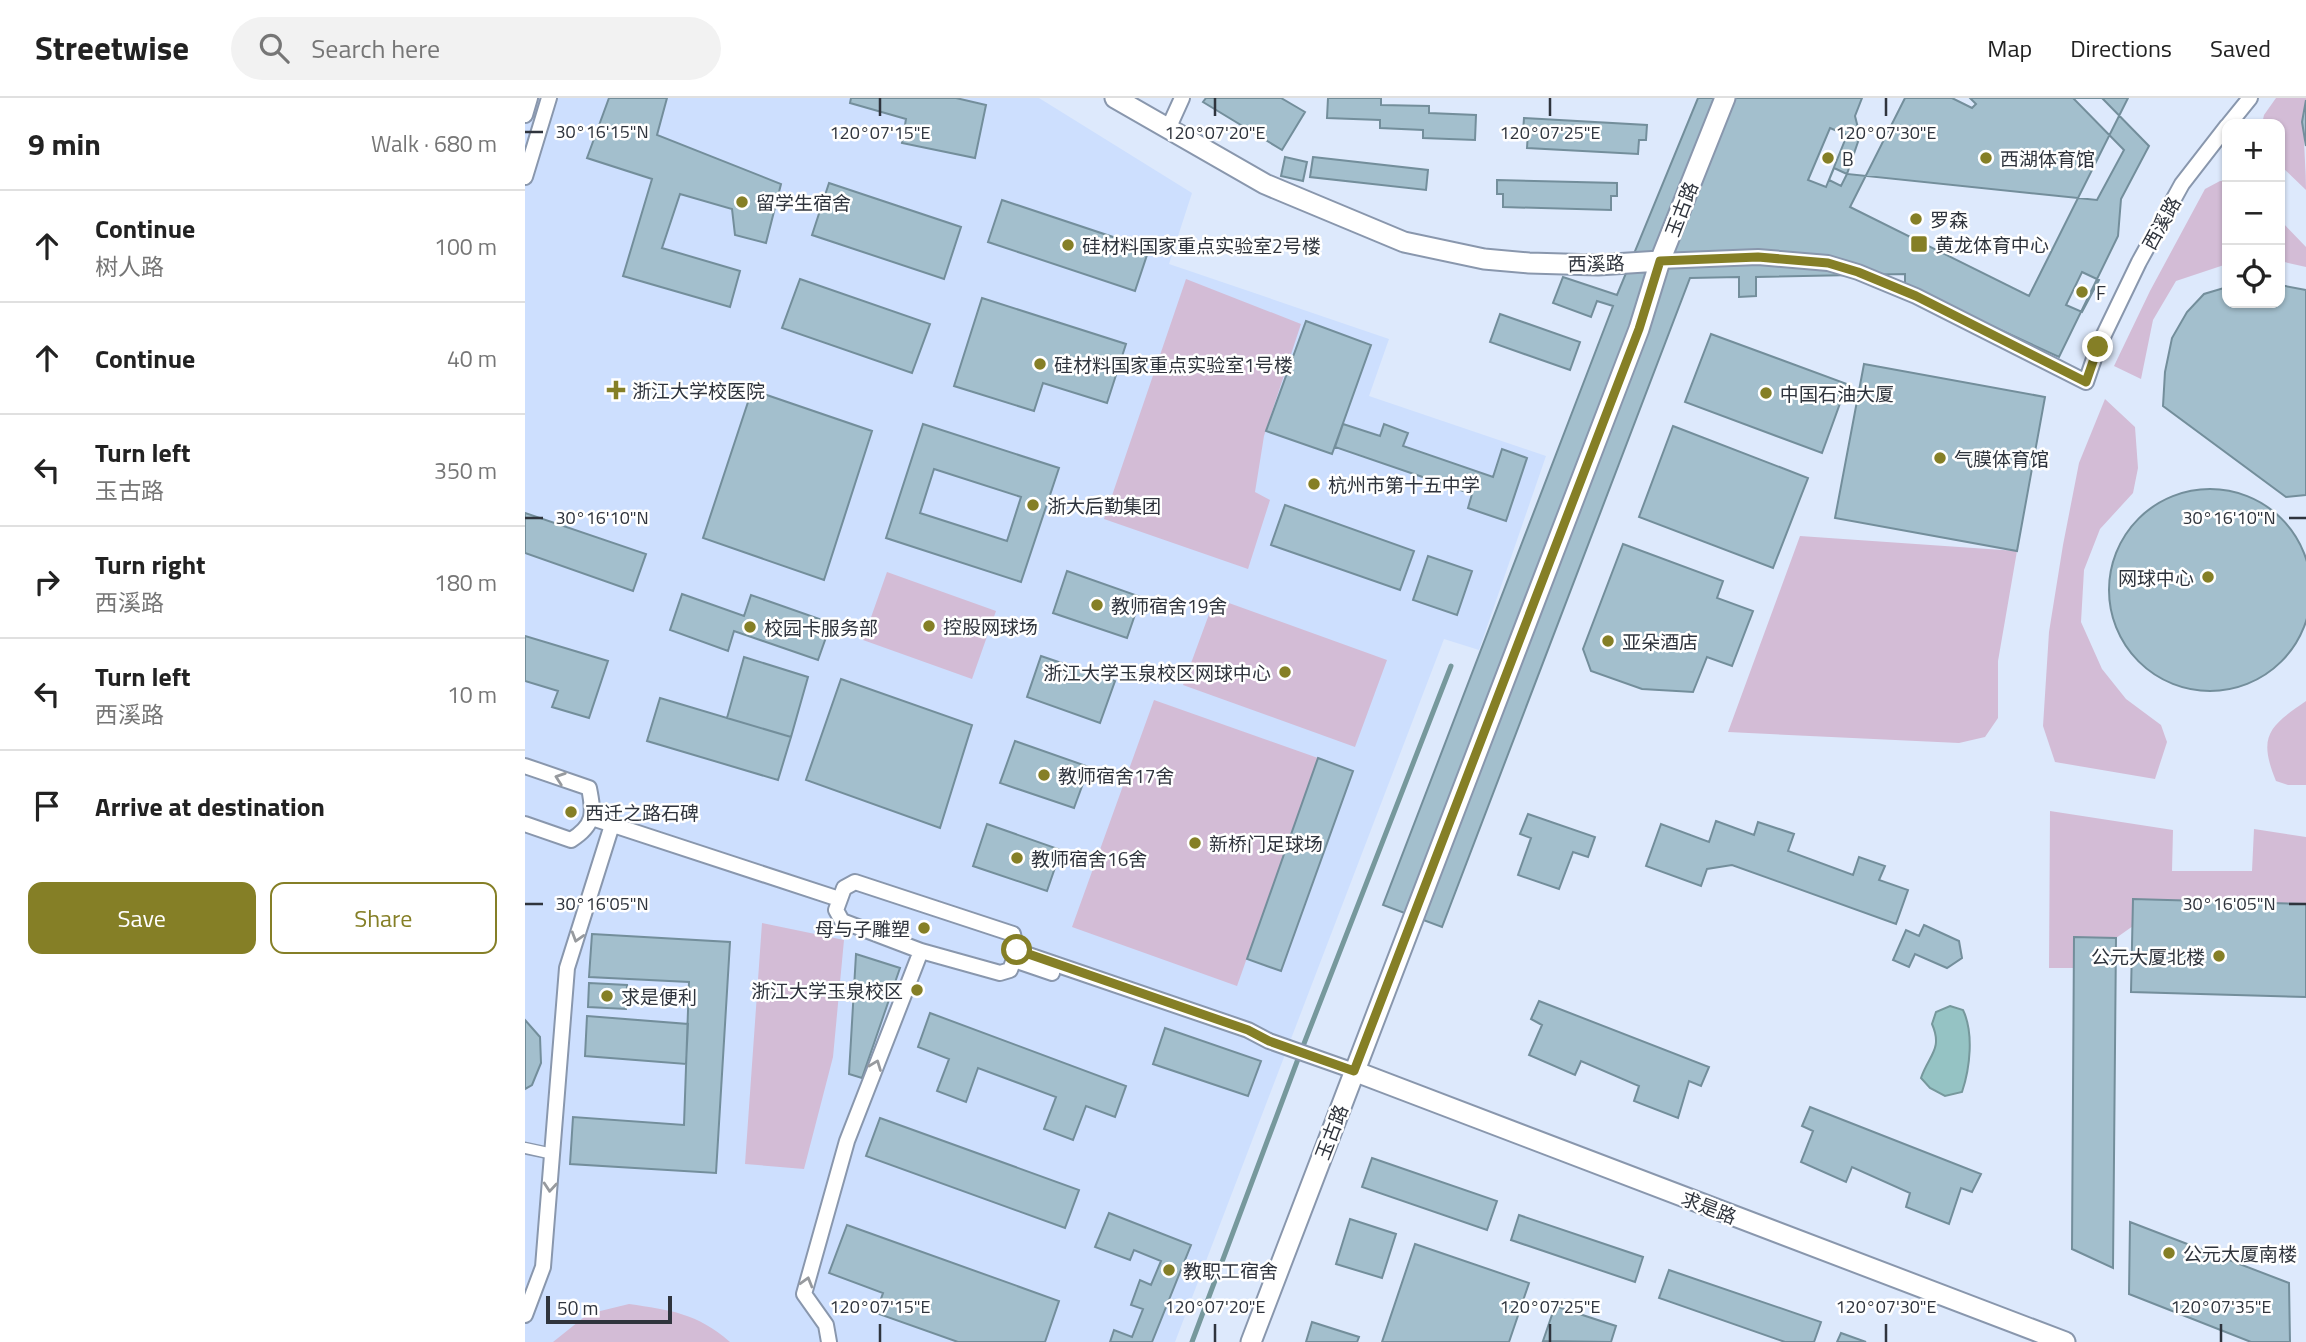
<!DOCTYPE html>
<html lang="en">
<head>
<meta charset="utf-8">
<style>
  :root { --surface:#fff; --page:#f2f2f2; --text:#222; --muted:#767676; --line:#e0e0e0; --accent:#857f26 }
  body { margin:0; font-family:"Titillium Web","Noto Sans SC",sans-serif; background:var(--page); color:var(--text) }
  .controls { position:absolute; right:21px; top:21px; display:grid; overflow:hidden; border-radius:14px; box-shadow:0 2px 5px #0004 }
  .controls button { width:63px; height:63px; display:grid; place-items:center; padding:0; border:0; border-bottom:2px solid var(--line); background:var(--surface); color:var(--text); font:35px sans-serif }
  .scale { position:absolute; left:21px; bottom:18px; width:126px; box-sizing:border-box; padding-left:7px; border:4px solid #2f343d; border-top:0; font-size:19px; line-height:24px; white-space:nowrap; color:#2f343d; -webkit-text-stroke:5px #fff; paint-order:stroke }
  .stop { position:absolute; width:21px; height:21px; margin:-16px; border:5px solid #857f26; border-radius:50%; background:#fff }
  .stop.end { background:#857f26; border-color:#fff; box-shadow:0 2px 7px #0008 }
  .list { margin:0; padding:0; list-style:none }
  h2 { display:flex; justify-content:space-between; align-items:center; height:91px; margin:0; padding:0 28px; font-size:30px }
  h2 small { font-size:23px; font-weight:400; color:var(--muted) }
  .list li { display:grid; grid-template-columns:46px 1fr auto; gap:21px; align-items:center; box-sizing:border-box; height:112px; padding:0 28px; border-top:2px solid var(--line) }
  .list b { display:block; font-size:26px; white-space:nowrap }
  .list p { margin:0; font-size:23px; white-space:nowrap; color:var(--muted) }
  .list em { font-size:23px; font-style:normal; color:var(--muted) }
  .actions { display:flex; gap:14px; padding:21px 28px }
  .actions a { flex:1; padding:16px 0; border:2px solid var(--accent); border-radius:14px; text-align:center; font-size:24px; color:var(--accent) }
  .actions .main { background:var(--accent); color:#fff }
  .icon { flex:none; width:38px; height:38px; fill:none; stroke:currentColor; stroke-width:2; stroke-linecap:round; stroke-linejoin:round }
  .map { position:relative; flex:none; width:1781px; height:1244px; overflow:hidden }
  header { display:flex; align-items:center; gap:42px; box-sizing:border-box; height:98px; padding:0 35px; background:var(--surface); border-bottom:2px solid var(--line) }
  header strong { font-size:33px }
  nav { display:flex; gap:38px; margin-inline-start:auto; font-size:24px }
  .search { width:490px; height:63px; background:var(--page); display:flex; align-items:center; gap:18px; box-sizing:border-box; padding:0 24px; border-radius:38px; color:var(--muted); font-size:26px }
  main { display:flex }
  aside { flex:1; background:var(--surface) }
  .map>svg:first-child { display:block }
  .built { fill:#cddffe }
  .green { fill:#d3bcd6 }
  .water { fill:#95c3c4; stroke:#76989c; stroke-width:2 }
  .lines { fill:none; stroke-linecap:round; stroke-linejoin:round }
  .stream { stroke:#76989c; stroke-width:5 }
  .building { fill:#a3bfcd; stroke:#738e9b; stroke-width:2; fill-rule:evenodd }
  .pedestrian-casing { stroke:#8997ad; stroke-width:13 }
  .minor-casing { stroke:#8997ad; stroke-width:18 }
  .secondary-casing { stroke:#8997ad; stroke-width:23 }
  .pedestrian { stroke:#fff; stroke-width:10 }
  .minor { stroke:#fff; stroke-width:14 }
  .secondary { stroke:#fff; stroke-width:19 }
  .oneway { stroke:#979a9e }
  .route { stroke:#857f26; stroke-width:9 }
  .ticks { fill:none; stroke:#2f343d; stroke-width:2.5 }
  .poi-dot { fill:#857f26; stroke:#fff; stroke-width:2.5 }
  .labels { text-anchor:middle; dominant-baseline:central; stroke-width:5; stroke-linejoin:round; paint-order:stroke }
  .poi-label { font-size:19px; fill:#2f343d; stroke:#fff; text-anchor:start }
  .street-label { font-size:19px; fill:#2f343d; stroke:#fff }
  .ticks-label { font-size:18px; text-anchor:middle; fill:#2f343d; stroke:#fff; stroke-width:5; stroke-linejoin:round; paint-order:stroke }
</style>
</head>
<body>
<header>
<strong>Streetwise</strong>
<div class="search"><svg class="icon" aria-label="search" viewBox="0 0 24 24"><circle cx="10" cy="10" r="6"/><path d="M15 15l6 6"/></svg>Search here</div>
<nav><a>Map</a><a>Directions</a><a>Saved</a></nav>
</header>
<main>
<aside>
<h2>9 min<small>Walk · 680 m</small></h2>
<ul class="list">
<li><svg class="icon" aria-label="ahead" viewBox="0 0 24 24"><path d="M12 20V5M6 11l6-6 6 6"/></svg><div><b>Continue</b><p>树人路</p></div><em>100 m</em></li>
<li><svg class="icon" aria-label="ahead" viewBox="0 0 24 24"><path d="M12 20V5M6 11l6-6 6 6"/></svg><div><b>Continue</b></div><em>40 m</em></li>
<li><svg class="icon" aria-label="left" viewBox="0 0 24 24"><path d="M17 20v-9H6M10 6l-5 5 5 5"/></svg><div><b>Turn left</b><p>玉古路</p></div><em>350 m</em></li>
<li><svg class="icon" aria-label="right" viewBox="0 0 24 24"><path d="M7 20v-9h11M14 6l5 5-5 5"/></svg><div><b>Turn right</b><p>西溪路</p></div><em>180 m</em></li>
<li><svg class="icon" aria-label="left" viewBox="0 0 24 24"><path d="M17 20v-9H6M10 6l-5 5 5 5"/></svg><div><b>Turn left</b><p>西溪路</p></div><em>10 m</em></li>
<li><svg class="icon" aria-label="arrive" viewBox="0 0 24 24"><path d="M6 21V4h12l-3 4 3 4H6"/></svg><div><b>Arrive at destination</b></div></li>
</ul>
<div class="actions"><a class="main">Save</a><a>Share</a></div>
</aside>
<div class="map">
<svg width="1781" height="1244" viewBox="0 0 1781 1244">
  <rect width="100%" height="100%" fill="#dde9fc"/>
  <path class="built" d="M0 0H514L667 95 644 166 864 241 844 298 1021 358 954 552 919 541 650 1244H0Z"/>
  <path class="green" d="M1751 0H1781C1776 30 1781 61 1781 92L1755 67V26H1737L1739 17Z
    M1695 83H1702V166L1651 183 1628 222 1616 281 1589 268 1625 193 1680 91Z
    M1755 122 1781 149V169L1755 163Z
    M661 181 776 226 739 338 730 394 745 402 723 471 579 421Z
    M1580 301 1610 329 1613 370 1608 395 1575 431 1559 472 1556 524 1577 571 1601 601 1636 627 1642 644 1630 681 1530 664 1518 628 1524 534 1538 447 1554 365Z
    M1275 438 1492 453 1473 563V620L1460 639 1434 645 1203 634Z
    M362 474 471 513 447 581 338 542Z
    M690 500 862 562 830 649 658 587Z
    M629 602 793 660 712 888 547 829Z
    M1781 603V687H1763L1751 683C1732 637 1745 628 1781 603Z
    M1525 713 1648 732 1647 773H1727L1729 731 1781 739V806L1609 801 1608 828 1591 840H1550L1549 870H1524Z
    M237 825 319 842 308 959 279 1071 220 1066Z
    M104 1206C145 1212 172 1215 205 1244H28L63 1216Z"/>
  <path class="water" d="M1425 908 1438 912C1449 935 1445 970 1437 994L1420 998 1405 990 1396 980C1404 957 1418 951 1407 926L1411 914Z"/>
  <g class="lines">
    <path class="stream" d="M667 1244 773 961 926 568"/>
  </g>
  <path class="building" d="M84 0H142L132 37 256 86 241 145 210 137 207 111 155 96 137 150 215 173 205 209 98 178 127 81 62 60Z
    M326 0H431L461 7 450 60 377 45 381 21 325 5Z
    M681 0H756L780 14 757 52 678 4Z
    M803 0H856V7L904 8V15L951 17 950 42 898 40V32L855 30V22L802 20Z
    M1173 0H1337L1330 18 1335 38 1322 76 1572 102 1599 52 1548 0H1577L1624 48 1596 101 1593 138 1534 259 1380 188V176L1231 179V198L1214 199V179L1165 180 917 829 858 807 1088 208 1072 203 1066 219 1028 205 1038 179 1092 197Z
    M1380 0H1427L1447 10 1451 6 1445 0H1603L1504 198 1325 109Z
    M1781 2V48L1777 24Z
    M999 20 1122 27 1121 42H1114L1113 56 1002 50 1003 34H998Z
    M1305 30 1322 37 1301 89 1283 82Z
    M760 59 782 64 778 83 756 78Z
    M788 59 903 72 901 92 785 79Z
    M1309 70 1322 76 1316 88 1304 82Z
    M972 82 1092 85V98H1086V112L978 109V96H972Z
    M304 85 436 129 419 181 287 137Z
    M477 102 624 151 610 193 463 144Z
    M1557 174 1574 182 1557 214 1541 207Z
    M275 181 405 226 387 275 257 230Z
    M1755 187 1781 192V397L1761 399 1638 308 1640 274 1647 240 1662 214 1679 196 1702 189V205H1755Z
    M457 200 601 246 582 305 518 285 509 313 429 288Z
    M975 216 1055 244 1045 272 965 244Z
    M781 223 846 247 807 356 741 333Z
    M1186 236 1322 286 1297 355 1160 304Z
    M1339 266 1520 299 1492 453 1310 420Z
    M227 292 347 333 299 482 178 440Z
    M398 326 534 370 496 484 361 440ZM409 371 496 399 482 443 395 415Z
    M818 326 855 338 859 326 883 335 878 348 968 379 977 351 1002 360 981 423 943 410 947 396 810 349Z
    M1148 328 1283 380 1248 470 1114 419Z
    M1584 492a101 101 0 1 1 202 0a101 101 0 1 1-202 0Z
    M760 407 889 453 875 492 746 447Z
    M0 415 121 456 108 493 0 455Z
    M1098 446 1198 483 1192 500 1228 513 1207 568 1182 559 1168 594 1117 591 1066 573 1058 551Z
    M903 458 947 473 932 517 888 502Z
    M542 473 616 499 602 540 528 515Z
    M157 496 219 518 226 497 306 525 293 562 209 533 203 553 145 532Z
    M0 538 83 563 64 620 27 609 33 593 0 583Z
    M516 558 590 583 575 625 502 599Z
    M219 559 283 579 266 639 202 620Z
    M316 581 447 627 415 730 281 682Z
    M135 600 266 639 253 682 122 643Z
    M490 643 564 669 549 710 475 685Z
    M793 660 828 673 756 873 722 861Z
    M1003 716 1070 739 1063 759 1048 754 1034 791 993 777 1006 740 995 736Z
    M1191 723 1229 737 1233 724 1269 736 1263 753 1328 777 1334 759 1360 768 1354 782 1383 792 1371 826 1207 767 1182 771 1176 788 1121 768 1136 726 1184 744Z
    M462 726 536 752 522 793 448 768Z
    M1608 801 1781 806V899L1606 894Z
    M1399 827 1434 843 1437 860 1422 870 1390 856 1384 869 1368 862 1381 832 1394 838Z
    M67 836 205 844 191 1075 45 1066 48 1019 159 1027 164 884 64 879Z
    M1549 839 1591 840 1588 1170 1547 1151Z
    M331 856 375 870 337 980 324 976Z
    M64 885 102 887 101 911 63 909Z
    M1014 903 1184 969 1176 988 1164 983 1153 1020 1109 1003 1114 988 1056 963 1050 977 1004 957 1017 927 1006 921Z
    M405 915 601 988 590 1019 561 1008 548 1042 519 1031 531 999 453 970 441 1004 412 993 424 961 393 949Z
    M62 918 163 926 161 966 60 958Z
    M0 922 15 939 16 965 7 987 0 991Z
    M640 930 736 963 723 998 628 966Z
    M1285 1009 1456 1076 1447 1094 1436 1090 1424 1126 1381 1109 1385 1095 1327 1069 1321 1084 1276 1064 1288 1033 1277 1028Z
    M355 1020 554 1092 540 1130 341 1058Z
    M847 1060 972 1103 962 1132 837 1089Z
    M584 1115 666 1147 627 1244H585L589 1232 607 1239 618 1211 606 1207 615 1182 626 1187 636 1163 609 1152 605 1162 570 1149Z
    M994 1117 1118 1159 1110 1184 986 1142Z
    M825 1121 871 1136 857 1180 811 1166Z
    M1605 1124 1764 1185 1765 1244H1726L1604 1196Z
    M322 1127 534 1203 520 1244H433L351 1215 358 1195 304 1175Z
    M890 1146 1004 1185 984 1244H857Z
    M1144 1172 1296 1224 1289 1244H1260L1134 1200Z
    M1030 1208 1091 1228 1086 1244 1018 1243Z
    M787 1224 834 1239 832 1244H781Z
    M1316 1235 1341 1244H1312Z"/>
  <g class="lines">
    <defs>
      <path id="pedestrian" d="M0 1050 28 1056"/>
      <path id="minor" d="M0 17 5 0
        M1704 26 1725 0
        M643 31 657 0
        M0 79 24 0
        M1135 163 1233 159 1303 165 1333 174 1391 198 1561 284 1573 249 1614 164 1657 86 1702 28
        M0 668 64 690C69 715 70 727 46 742L0 726
        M67 720 314 801
        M330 784 488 836 492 853 485 872 475 875 396 853 317 823 311 812 319 790Z
        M492 853 723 932 744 943 829 973
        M489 862 527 875
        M0 1217 18 1169 42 870 87 727
        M304 1244 301 1227 279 1196 322 1043 396 853"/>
      <path id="secondary" d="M590 0 740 86 879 144 959 161 1004 165 1073 167 1135 163
        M829 973 1540 1244
        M726 1244 1114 231 1135 163 1200 0"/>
    </defs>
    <use href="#pedestrian" class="pedestrian-casing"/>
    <use href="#minor" class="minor-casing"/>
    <use href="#secondary" class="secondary-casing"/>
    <use href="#pedestrian" class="pedestrian"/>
    <use href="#minor" class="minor"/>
    <use href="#secondary" class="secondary"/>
  </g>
  <defs><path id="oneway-chevron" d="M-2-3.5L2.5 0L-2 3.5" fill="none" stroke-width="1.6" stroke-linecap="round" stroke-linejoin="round" transform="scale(1.75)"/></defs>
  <g class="oneway">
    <use href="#oneway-chevron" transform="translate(35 680) rotate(-161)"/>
    <use href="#oneway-chevron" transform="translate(52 839) rotate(107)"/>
    <use href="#oneway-chevron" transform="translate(351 967) rotate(-69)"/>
    <use href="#oneway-chevron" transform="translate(25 1089) rotate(95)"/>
    <use href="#oneway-chevron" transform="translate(282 1184) rotate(-74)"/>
  </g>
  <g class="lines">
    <path class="route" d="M492 852 723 932 744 943 829 973 1114 231 1135 163 1233 159 1303 165 1333 174 1391 198 1561 284 1573 249"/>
  </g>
  <path class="ticks" d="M355 0V18M690 0V18M1025 0V18M1361 0V18M0 34H18M0 420H18M1764 420H1781M0 806H18M1764 806H1781M355 1226V1244M690 1226V1244M1025 1226V1244M1361 1226V1244M1696 1226V1244"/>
  <g class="poi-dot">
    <circle cx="1303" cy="60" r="7"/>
    <circle cx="1461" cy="60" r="7"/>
    <circle cx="217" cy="104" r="7"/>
    <circle cx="1391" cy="121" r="7"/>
    <rect x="1385" y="137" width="18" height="18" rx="3.5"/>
    <circle cx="543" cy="147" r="7"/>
    <circle cx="1557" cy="194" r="7"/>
    <circle cx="515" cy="266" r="7"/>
    <path d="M87.5 281.5h7v7h7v7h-7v7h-7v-7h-7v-7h7z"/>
    <circle cx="1241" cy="295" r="7"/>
    <circle cx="1415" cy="360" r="7"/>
    <circle cx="789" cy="386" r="7"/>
    <circle cx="508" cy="407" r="7"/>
    <circle cx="1683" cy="479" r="7"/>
    <circle cx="572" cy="507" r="7"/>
    <circle cx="404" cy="528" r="7"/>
    <circle cx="225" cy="529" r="7"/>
    <circle cx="1083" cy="543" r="7"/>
    <circle cx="760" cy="574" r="7"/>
    <circle cx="519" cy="677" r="7"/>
    <circle cx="46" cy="714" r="7"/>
    <circle cx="670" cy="745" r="7"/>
    <circle cx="492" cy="760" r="7"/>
    <circle cx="399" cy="830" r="7"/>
    <circle cx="1694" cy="858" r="7"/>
    <circle cx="392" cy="892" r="7"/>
    <circle cx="82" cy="898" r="7"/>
    <circle cx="1644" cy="1155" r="7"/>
    <circle cx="644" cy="1172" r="7"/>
  </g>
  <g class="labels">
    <g class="poi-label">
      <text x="1317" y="60">B</text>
      <text x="1475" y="60">西湖体育馆</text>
      <text x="231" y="104">留学生宿舍</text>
      <text x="1405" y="121">罗森</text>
      <text x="1410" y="146">黄龙体育中心</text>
      <text x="557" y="147">硅材料国家重点实验室2号楼</text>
      <text x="1571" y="194">F</text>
      <text x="529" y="266">硅材料国家重点实验室1号楼</text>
      <text x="107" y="292">浙江大学校医院</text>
      <text x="1255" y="295">中国石油大厦</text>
      <text x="1429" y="360">气膜体育馆</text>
      <text x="803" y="386">杭州市第十五中学</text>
      <text x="522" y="407">浙大后勤集团</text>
      <text x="1669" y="479" text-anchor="end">网球中心</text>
      <text x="586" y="507">教师宿舍19舍</text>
      <text x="418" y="528">控股网球场</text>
      <text x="239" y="529">校园卡服务部</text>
      <text x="1097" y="543">亚朵酒店</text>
      <text x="746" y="574" text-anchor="end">浙江大学玉泉校区网球中心</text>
      <text x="533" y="677">教师宿舍17舍</text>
      <text x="60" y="714">西迁之路石碑</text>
      <text x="684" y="745">新桥门足球场</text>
      <text x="506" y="760">教师宿舍16舍</text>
      <text x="385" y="830" text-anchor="end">母与子雕塑</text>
      <text x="1680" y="858" text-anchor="end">公元大厦北楼</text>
      <text x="378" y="892" text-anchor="end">浙江大学玉泉校区</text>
      <text x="96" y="898">求是便利</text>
      <text x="1658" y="1155">公元大厦南楼</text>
      <text x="658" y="1172">教职工宿舍</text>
    </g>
    <g class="street-label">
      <text transform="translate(1156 111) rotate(-69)">玉古路</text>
      <text transform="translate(1636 125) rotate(-61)">西溪路</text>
      <text transform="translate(1071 165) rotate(-1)">西溪路</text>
      <text transform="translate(806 1034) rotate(-69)">玉古路</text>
      <text transform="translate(1184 1109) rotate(21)">求是路</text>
    </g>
  </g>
  <g class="ticks-label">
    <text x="77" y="40">30°16'15"N</text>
    <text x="355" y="41">120°07'15"E</text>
    <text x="690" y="41">120°07'20"E</text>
    <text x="1025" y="41">120°07'25"E</text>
    <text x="1361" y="41">120°07'30"E</text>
    <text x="77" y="426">30°16'10"N</text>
    <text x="1704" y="426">30°16'10"N</text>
    <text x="77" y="812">30°16'05"N</text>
    <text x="1704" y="812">30°16'05"N</text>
    <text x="355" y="1215">120°07'15"E</text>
    <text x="690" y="1215">120°07'20"E</text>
    <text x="1025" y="1215">120°07'25"E</text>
    <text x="1361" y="1215">120°07'30"E</text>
    <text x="1696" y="1215">120°07'35"E</text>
  </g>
</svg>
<div class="controls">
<button>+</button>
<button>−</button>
<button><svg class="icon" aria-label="locate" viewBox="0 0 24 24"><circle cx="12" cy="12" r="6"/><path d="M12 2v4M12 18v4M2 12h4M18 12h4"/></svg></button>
</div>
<div class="scale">50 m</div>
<div class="stop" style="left:492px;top:852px"></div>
<div class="stop end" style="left:1573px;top:249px"></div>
</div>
</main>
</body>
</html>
